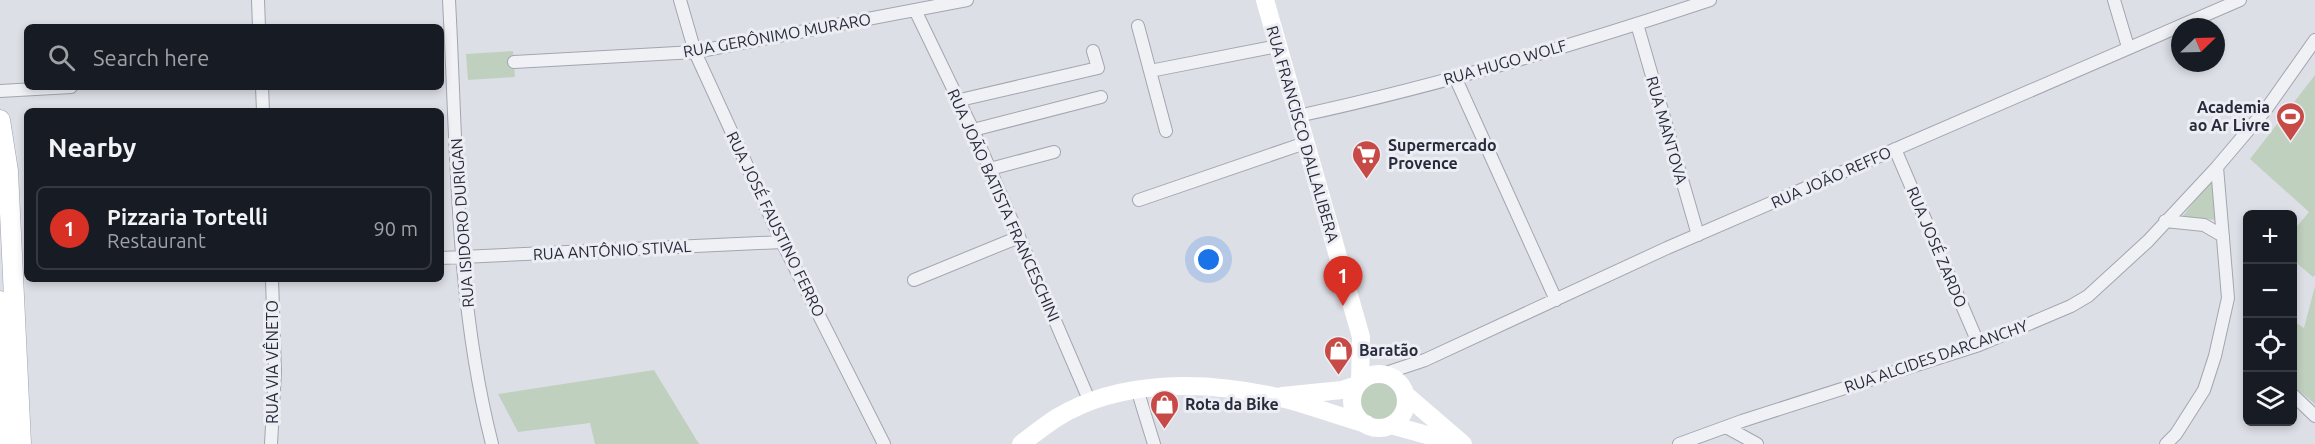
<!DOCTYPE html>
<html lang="en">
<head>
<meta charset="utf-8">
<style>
  :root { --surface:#171b24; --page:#20242c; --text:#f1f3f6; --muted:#9ea1a6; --line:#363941; --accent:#d93025 }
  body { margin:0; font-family:Ubuntu,sans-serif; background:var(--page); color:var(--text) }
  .controls { position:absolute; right:18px; bottom:18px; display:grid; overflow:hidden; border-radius:9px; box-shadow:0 3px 9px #0003 }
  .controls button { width:54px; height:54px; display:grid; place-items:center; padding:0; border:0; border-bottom:2px solid var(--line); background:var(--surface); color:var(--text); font:30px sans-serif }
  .compass { position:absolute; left:2171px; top:18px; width:54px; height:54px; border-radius:50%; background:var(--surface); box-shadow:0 3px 9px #0003; rotate:67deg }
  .you { position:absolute; left:1209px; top:260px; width:21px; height:21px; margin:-15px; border:4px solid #fff; border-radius:50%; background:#1a73e8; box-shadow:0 0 0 9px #1a73e833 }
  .badge { display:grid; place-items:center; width:39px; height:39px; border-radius:50%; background:var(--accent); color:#fff; font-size:20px; font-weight:700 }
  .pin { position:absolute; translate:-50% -50px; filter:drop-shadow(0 2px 3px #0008) }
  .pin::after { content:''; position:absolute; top:32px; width:21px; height:18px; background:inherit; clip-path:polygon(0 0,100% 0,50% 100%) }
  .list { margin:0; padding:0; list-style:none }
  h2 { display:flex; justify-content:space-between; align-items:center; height:78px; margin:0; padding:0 24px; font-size:26px }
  h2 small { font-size:20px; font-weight:400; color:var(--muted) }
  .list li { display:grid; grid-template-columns:39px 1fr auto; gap:18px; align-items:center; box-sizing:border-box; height:84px; margin:0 12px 12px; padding:0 12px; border:2px solid var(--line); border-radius:9px }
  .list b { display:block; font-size:22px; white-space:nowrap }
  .list p { margin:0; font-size:20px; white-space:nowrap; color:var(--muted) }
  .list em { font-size:20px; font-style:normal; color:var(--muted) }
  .icon { flex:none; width:33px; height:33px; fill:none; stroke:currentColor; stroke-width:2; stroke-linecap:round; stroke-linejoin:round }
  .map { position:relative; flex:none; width:2315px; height:444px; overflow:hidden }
  .search { position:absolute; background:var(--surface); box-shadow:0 3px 9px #0003; left:24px; top:24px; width:420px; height:66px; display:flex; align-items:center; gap:15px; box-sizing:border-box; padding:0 21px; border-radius:9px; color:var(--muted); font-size:22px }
  .panel { position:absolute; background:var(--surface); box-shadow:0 3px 9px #0003; left:24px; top:108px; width:420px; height:174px; border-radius:9px }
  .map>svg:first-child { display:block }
  .green { fill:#c0d0bf }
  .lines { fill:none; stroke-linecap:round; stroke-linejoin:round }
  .street-casing { stroke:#a3a5b0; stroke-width:14 }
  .primary-casing { stroke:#9da2b2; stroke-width:21 }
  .street { stroke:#f0f1f5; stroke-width:12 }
  .secondary { stroke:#fff; stroke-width:18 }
  .primary { stroke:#fff; stroke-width:20 }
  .labels { text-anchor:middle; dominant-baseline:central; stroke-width:6; stroke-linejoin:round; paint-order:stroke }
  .street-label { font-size:16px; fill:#282b3c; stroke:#edeef4 }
  .poi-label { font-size:16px; font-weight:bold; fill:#282b3c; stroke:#edeef4; text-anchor:start }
</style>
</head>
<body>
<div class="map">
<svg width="2315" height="444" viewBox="0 0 2315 444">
  <rect width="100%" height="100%" fill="#dddfe6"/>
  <path class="green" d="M513 51 515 77 468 80 466 54Z
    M2315 75V275L2313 277 2293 260V231L2309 212 2250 159Z
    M2213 177 2216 220 2182 217Z
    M2315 286V404L2293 386 2292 320 2304 328Z
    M654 370 699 444H595L590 423 518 432 498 394Z
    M1357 400a22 22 0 1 1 44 0a22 22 0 1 1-44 0Z"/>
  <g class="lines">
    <defs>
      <path id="street" d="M258 0 259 27
        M449 0C457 148 455 299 492 444
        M680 0 695 52 782 242 884 444
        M2114 0 2128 47
        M915 10 973 130 1090 402
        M1637 24 1698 235
        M1138 26 1166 131
        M514 62 695 52 967 0
        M1150 71 1278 46
        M1455 77 1556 300
        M262 87 263 111
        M0 91 71 87
        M960 100 1098 68 1093 51
        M1298 116C1437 86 1575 45 1710 0
        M973 130 1101 97
        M1895 149 1979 345
        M990 169 1054 152
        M1139 200 1305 143
        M2165 221 2204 225 2223 236
        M441 258 782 242
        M914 280 1019 237
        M1383 374 1425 360 1667 248 2240 0
        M1137 389 1154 444
        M2292 394 2315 416
        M1726 427 1757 444
        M271 444 275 372 272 279
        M1679 444 1742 421 1979 345 2071 306 2088 296 2148 241 2217 167 2267 108 2315 40
        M2166 444 2176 434 2204 390 2215 356 2228 298 2217 167"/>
      <path id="primary" d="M0 120 8 171 21 444
        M0 301 7 444"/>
    </defs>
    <use href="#street" class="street-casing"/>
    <use href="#primary" class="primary-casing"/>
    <use href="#street" class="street"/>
    <path class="secondary" d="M1265 0 1361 337 1360 382
      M1352 401a27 27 0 1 1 54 0a27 27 0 1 1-54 0Z
      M1406 395 1463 444
      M1282 396 1342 390 1357 385
      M1391 425 1459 444
      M1021 444C1033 435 1045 425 1058 417 1121 379 1204 381 1273 396 1304 403 1335 415 1366 424"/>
    <use href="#primary" class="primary"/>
  </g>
  <defs>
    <symbol id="stadium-pin" viewBox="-11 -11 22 30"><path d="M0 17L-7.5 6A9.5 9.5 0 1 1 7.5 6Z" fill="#c74a47" stroke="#edeef4"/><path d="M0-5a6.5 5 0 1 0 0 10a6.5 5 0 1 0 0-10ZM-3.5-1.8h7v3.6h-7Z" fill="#fff"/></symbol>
    <symbol id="supermarket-pin" viewBox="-11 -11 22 30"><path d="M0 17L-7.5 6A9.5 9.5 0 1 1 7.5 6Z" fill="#c74a47" stroke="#edeef4"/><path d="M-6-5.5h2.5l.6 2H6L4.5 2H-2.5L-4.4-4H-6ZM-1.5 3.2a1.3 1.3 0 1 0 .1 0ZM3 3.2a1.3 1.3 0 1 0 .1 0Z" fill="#fff"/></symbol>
    <symbol id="shop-pin" viewBox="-11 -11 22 30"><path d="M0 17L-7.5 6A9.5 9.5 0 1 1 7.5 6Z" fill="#c74a47" stroke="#edeef4"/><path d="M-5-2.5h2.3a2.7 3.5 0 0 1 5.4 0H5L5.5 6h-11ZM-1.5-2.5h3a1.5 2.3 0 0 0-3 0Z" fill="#fff"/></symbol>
  </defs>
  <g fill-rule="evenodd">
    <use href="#stadium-pin" x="2274" y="100" width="33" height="45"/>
    <use href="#supermarket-pin" x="1350" y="138" width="33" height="45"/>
    <use href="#shop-pin" x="1322" y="334" width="33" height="45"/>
    <use href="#shop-pin" x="1148" y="388" width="33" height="45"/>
  </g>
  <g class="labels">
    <g class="street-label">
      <text transform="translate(777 35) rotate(-10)">RUA GERÔNIMO MURARO</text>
      <text transform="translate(1505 62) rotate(-16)">RUA HUGO WOLF</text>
      <text transform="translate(1667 130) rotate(74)">RUA MANTOVA</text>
      <text transform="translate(1303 134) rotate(74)">RUA FRANCISCO DALLALIBERA</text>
      <text transform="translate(1831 177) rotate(-24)">RUA JOÃO REFFO</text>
      <text transform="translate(1004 205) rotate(66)">RUA JOÃO BATISTA FRANCESCHINI</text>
      <text transform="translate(462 223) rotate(-94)">RUA ISIDORO DURIGAN</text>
      <text transform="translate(776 224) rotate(64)">RUA JOSÉ FAUSTINO FERRO</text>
      <text transform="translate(1937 247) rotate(67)">RUA JOSÉ ZARDO</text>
      <text transform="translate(612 250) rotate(-3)">RUA ANTÔNIO STIVAL</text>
      <text transform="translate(1936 356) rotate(-19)">RUA ALCIDES DARCANCHY</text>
      <text transform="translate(272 362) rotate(-90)">RUA VIA VÊNETO</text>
    </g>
    <g class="poi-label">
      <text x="2270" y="107" text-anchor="end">Academia<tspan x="2270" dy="18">ao Ar Livre</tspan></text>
      <text x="1388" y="145">Supermercado<tspan x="1388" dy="18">Provence</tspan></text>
      <text x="1359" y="350">Baratão</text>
      <text x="1185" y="404">Rota da Bike</text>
    </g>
  </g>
</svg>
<div class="controls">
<button>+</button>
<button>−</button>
<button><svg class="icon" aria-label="locate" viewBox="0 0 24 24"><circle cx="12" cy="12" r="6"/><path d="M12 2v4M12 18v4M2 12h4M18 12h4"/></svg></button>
<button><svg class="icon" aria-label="layers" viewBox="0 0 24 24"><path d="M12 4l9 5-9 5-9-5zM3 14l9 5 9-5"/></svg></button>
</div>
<svg class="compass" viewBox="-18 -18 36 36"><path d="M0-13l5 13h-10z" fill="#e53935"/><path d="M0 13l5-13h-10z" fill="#9ea1a6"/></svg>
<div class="you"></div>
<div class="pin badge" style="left:1343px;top:306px">1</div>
<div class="search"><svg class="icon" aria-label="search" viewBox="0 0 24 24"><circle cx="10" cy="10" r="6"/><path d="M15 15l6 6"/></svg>Search here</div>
<section class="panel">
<h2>Nearby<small></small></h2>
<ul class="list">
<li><span class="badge">1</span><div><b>Pizzaria Tortelli</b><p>Restaurant</p></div><em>90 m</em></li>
</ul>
</section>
</div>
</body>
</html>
